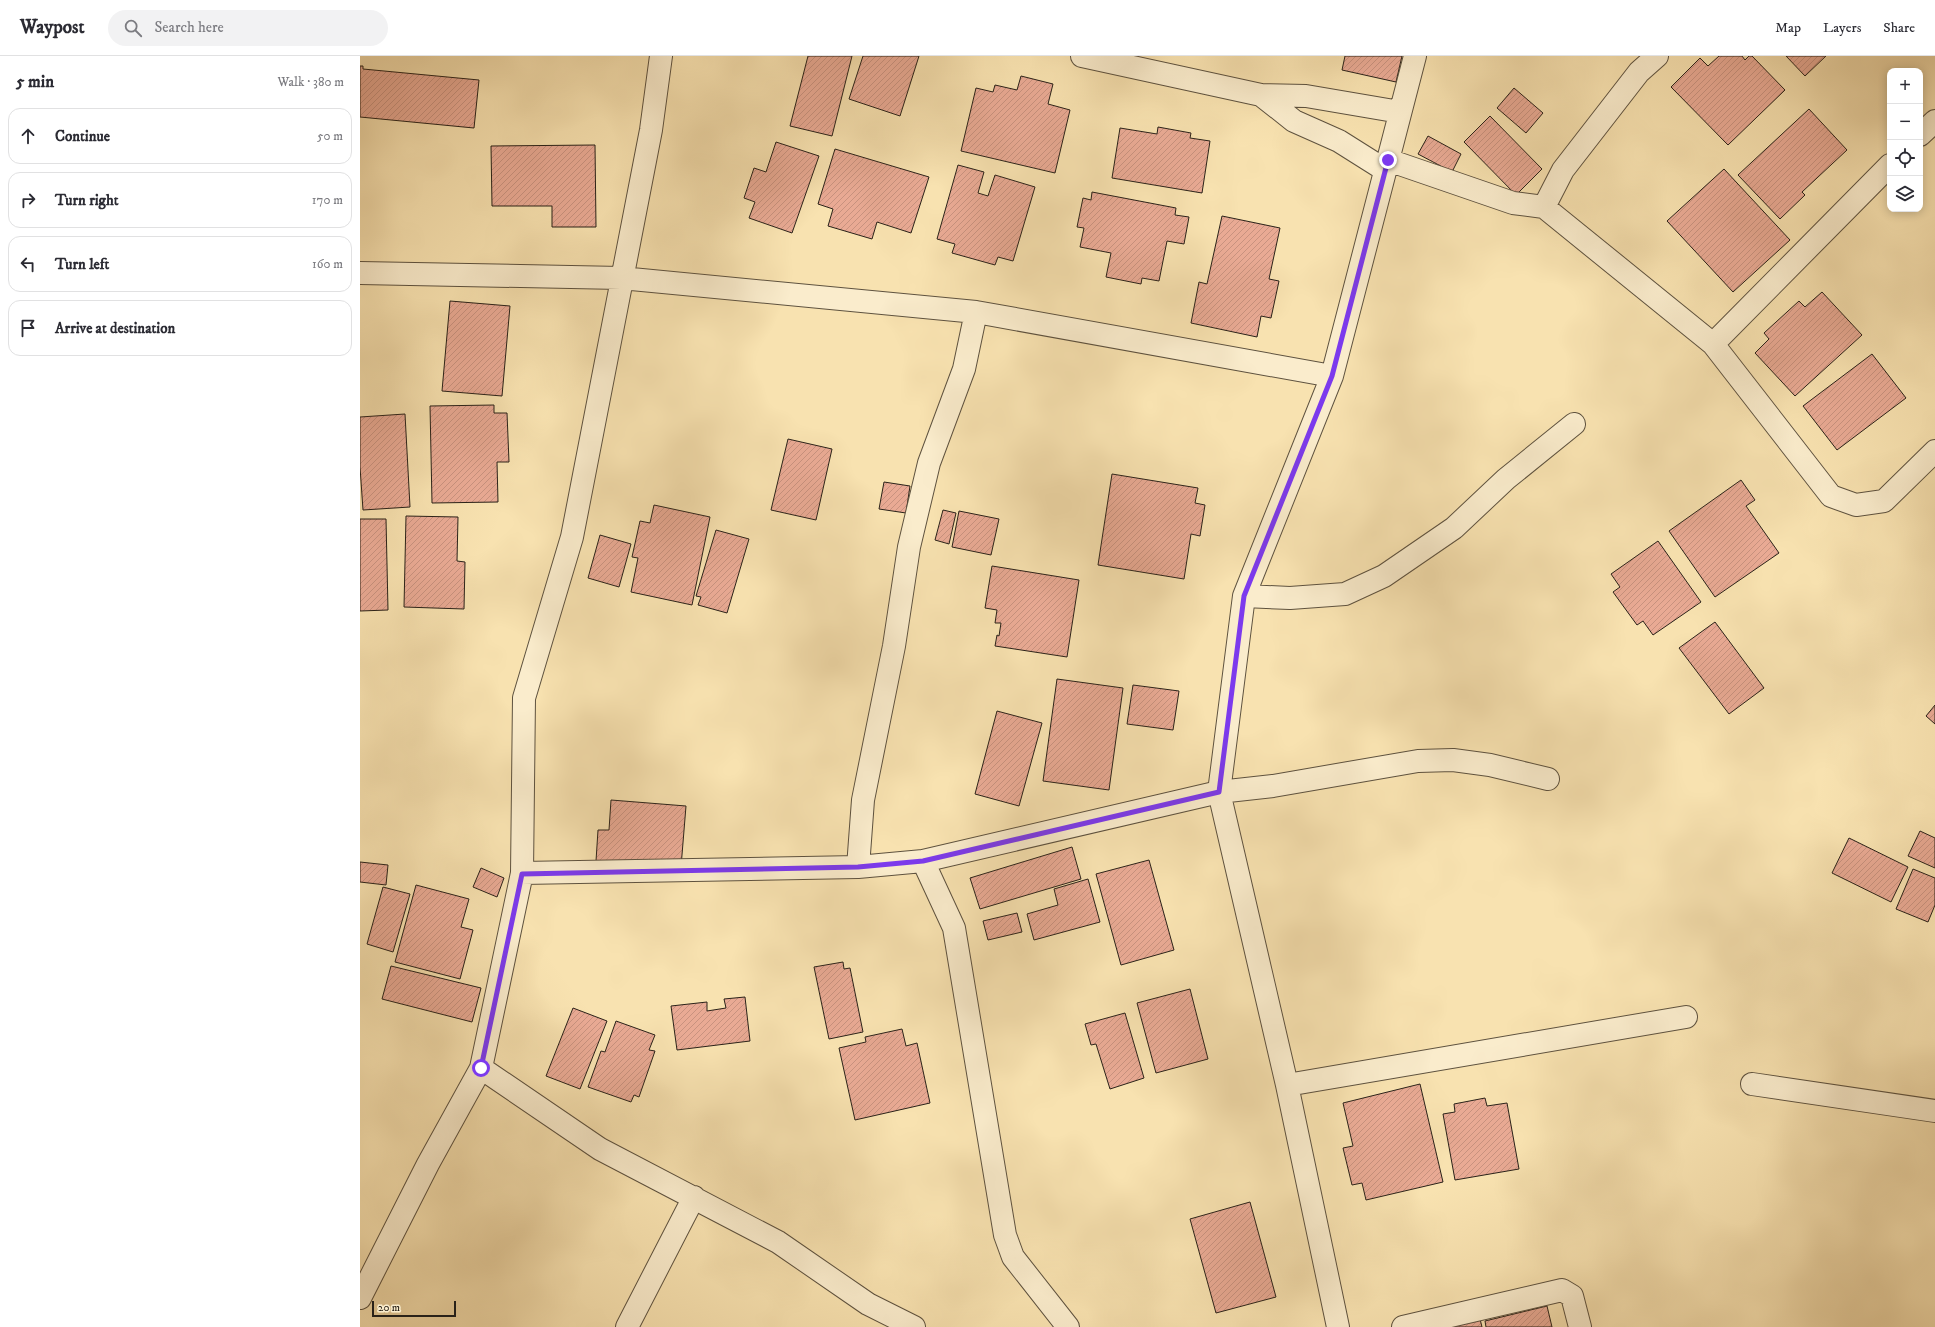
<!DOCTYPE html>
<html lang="en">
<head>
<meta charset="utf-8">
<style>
  :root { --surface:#fff; --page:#f2f2f3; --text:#2b2b33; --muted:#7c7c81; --line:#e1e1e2 }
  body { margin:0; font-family:"IM FELL DW Pica",serif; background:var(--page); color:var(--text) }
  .controls { position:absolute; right:12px; top:12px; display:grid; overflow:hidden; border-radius:8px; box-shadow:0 2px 10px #0003 }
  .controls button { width:36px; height:36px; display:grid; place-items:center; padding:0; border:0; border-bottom:1px solid var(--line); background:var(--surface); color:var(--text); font:20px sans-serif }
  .scale { position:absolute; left:12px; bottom:10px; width:84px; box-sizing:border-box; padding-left:4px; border:2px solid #2a2219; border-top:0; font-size:11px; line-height:14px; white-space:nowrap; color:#2a2219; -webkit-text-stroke:3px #faeccc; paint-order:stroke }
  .stop { position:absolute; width:12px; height:12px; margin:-9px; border:3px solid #7c3aed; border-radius:50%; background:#fff }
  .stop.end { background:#7c3aed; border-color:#fff; box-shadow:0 1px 4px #0008 }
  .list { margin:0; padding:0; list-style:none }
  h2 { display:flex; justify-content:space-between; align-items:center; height:52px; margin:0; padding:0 16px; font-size:17px }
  h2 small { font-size:13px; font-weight:400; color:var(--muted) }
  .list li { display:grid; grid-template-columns:26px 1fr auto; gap:12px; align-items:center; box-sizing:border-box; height:56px; margin:0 8px 8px; padding:0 8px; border:1px solid var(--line); border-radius:12px }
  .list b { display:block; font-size:15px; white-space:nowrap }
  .list em { font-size:13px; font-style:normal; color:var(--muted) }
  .icon { flex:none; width:22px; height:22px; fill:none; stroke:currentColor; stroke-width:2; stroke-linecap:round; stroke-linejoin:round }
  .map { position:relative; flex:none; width:1575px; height:1271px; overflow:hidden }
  header { display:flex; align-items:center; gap:24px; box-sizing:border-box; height:56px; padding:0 20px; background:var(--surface); border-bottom:1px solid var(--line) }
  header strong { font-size:19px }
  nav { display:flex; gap:22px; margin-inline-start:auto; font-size:14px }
  .search { width:280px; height:36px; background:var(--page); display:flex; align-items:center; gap:10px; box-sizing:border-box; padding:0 14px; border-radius:22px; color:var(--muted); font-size:15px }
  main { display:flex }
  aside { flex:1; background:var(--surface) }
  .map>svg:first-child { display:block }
  .building { fill:url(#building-hatch); stroke:#2a2219 }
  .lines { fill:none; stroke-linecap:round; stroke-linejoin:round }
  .street-casing { stroke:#5e523f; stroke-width:24 }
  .street { stroke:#faeccc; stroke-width:22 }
  .route { stroke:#7c3aed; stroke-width:5 }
</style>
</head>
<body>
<header>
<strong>Waypost</strong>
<div class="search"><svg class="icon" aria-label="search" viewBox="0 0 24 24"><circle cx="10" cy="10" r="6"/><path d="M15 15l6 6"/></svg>Search here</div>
<nav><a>Map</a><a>Layers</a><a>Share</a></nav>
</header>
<main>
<aside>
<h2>5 min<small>Walk · 380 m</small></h2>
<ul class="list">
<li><svg class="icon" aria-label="ahead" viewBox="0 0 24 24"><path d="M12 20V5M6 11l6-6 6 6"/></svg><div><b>Continue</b></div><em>50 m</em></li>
<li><svg class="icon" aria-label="right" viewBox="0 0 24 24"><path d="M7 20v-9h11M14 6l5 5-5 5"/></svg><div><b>Turn right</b></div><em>170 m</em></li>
<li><svg class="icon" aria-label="left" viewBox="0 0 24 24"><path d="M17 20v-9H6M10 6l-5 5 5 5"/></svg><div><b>Turn left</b></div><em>160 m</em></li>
<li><svg class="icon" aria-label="arrive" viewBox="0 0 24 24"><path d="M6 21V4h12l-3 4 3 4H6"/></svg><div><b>Arrive at destination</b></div></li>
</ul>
</aside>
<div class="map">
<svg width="1575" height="1271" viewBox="0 0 1575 1271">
  <defs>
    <pattern id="building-hatch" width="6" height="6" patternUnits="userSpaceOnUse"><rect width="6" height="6" fill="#e9aa94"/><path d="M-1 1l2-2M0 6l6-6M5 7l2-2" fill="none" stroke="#c8927f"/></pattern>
  </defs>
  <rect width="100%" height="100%" fill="#f8e2b0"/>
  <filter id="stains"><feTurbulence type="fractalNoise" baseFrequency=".005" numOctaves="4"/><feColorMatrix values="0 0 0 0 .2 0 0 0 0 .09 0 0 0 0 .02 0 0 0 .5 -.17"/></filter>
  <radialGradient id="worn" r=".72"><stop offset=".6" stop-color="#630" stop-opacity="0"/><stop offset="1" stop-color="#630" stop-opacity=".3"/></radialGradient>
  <path class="building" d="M448 0H492L472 80 430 70Z
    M503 0H559L540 60 489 43Z
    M985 0H1042L1036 26 982 14Z
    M1359 0H1382L1385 4 1389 0H1392L1425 34 1368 89 1311 31 1340 2 1348 10Z
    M1426 0H1466L1445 20Z
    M0 10H3V13L119 24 114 72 0 61Z
    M661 20 693 28 688 48 710 54 695 117 601 95 616 32 633 36 635 29 657 34Z
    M1154 32 1183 57 1166 77 1137 52Z
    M1449 53 1487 94 1442 136 1445 139 1420 163 1378 119Z
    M1130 60 1182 113 1156 139 1104 86Z
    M798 71 831 77 830 82 850 85 842 137 752 122 760 72 797 78Z
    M1068 80 1101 98 1092 116 1058 98Z
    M416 86 459 100 432 177 389 162 395 146 384 142 394 112 406 116Z
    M235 89 236 171H192V150H132L131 90Z
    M475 93 569 121 551 177 517 166 512 183 468 170 473 153 458 148Z
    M598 109 624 116 618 137 628 140 635 119 675 131 653 205 638 201 635 209 592 197 595 188 577 183Z
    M1364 113 1430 184 1373 236 1307 165Z
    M732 136 816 152 815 159 829 161 824 188 807 185 799 225 782 222 781 228 746 221 751 197 720 191 724 172 717 171 723 142 731 144Z
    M862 160 920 172 909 223 919 225 911 262 901 260 897 281 831 267 839 226 847 228Z
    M1462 236 1502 279 1435 340 1395 297 1409 283 1404 277 1439 245 1445 251Z
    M90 245 150 250 142 340 82 335Z
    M1512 298 1546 342 1477 394 1443 350Z
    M134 349V357H147L149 406H137L138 446 72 447 70 350Z
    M45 358 50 451 3 454 0 411V361Z
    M428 383 472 393 456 464 411 454Z
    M752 418 838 432 835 447 845 449 840 480 831 478 824 523 738 509Z
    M1381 424 1395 444 1386 450 1419 497 1355 541 1309 475Z
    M524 426 550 430 546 457 519 453Z
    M294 449 350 461 332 549 271 536 278 502 272 501 280 465 290 467Z
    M583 454 596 457 589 488 575 484Z
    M599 455 639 463 631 499 592 491Z
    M46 460 98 461 97 505 105 506 104 553 44 551Z
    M0 463H26L28 554 0 555Z
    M356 474 389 483 367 557 338 549 341 541 336 540Z
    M240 479 271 488 259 531 228 522Z
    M1298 485 1341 546 1293 579 1283 565 1277 569 1253 536 1260 531 1251 518Z
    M632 510 719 524 707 601 635 590 637 579 639 580 641 567H635L637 554 625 552Z
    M1355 566 1404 632 1369 658 1319 592Z
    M697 623 763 632 749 734 683 725Z
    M773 629 819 635 813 674 767 668Z
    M1575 649V668L1566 660Z
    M637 655 682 667 659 750 615 738Z
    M251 744 326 750 321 811 236 805 238 774H249Z
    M1560 775 1575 782V812L1548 800Z
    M1489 782 1548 811 1531 846 1472 817Z
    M712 791 721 823 620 853 610 822Z
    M789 804 814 894 761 909 736 818Z
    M0 806 28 809 26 829 0 826Z
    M121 812 144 822 137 841 113 831Z
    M1553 813 1575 822V849L1568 866 1536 853Z
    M728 823 740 866 674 884 667 858 698 849 694 833Z
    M56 829 109 843 101 871 113 874 100 923 35 906Z
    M23 831 50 838 33 896 7 888Z
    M657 857 662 876 628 884 623 865Z
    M483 906 484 913 490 912 503 976 469 983 454 911Z
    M31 910 121 932 112 966 22 943Z
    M830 933 848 1003 796 1017 777 947Z
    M385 941 390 985 317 994 311 950 347 946V955L366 952 364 943Z
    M213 952 247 965 220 1033 186 1020Z
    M765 957 784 1022 750 1033 736 988 731 989 725 968Z
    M256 965 295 979 289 994 295 995 279 1041 274 1039 271 1046 228 1031 241 995 245 996Z
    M542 973 546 990 557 987 570 1047 495 1064 479 992 506 986 505 981Z
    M1060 1028 1083 1126 1006 1144 1002 1127 992 1129 983 1092 993 1090 983 1047Z
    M1125 1042 1127 1050 1147 1047 1159 1113 1095 1124 1083 1058 1095 1056 1094 1048Z
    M890 1146 916 1241 856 1257 830 1163Z
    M1187 1250 1192 1271H1126L1125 1265Z
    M1118 1255 1122 1271H1082Z"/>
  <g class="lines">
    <defs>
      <path id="street" d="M301 0 291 74 212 481 164 642 162 817 498 811 563 805 859 736 913 730 1058 705 1093 704 1130 709 1188 723
        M722 0 901 39 946 40 1040 56
        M901 39 934 65 979 85 1025 114
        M1560 79 1575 65
        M1028 104 1153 147 1184 151 1203 114 1279 16 1297 0
        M1184 151 1353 288 1471 440 1496 449 1524 445 1575 395
        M0 217 261 222 616 256 972 320
        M1353 288 1530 109
        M884 540 930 542 985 538 1024 520 1094 472 1146 423 1214 368
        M563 805 594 872 645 1179 653 1201 708 1271
        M498 811 503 744 534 590 549 491 569 407 604 313 616 256
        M121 1012 240 1093 418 1186 508 1248 554 1271
        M1392 1028 1575 1055
        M927 1029 1326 961
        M0 1242 68 1108 121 1012 162 817
        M267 1271 334 1141
        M978 1271 927 1029 859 736 884 540 972 320 1055 0
        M1043 1271 1202 1234 1212 1240 1220 1271"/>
    </defs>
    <use href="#street" class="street-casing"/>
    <use href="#street" class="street"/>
  </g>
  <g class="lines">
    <path class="route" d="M121 1012 162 818 498 811 563 805 859 736 884 540 972 320 1028 104"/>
  </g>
  <rect width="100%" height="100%" filter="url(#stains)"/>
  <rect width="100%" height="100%" fill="url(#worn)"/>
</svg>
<div class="controls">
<button>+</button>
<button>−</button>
<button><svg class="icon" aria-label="locate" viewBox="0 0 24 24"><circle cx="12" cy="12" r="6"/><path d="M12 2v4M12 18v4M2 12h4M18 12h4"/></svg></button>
<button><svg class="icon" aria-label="layers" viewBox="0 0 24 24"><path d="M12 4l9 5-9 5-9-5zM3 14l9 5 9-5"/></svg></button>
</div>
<div class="scale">20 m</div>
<div class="stop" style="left:121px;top:1012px"></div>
<div class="stop end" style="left:1028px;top:104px"></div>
</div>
</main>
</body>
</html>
